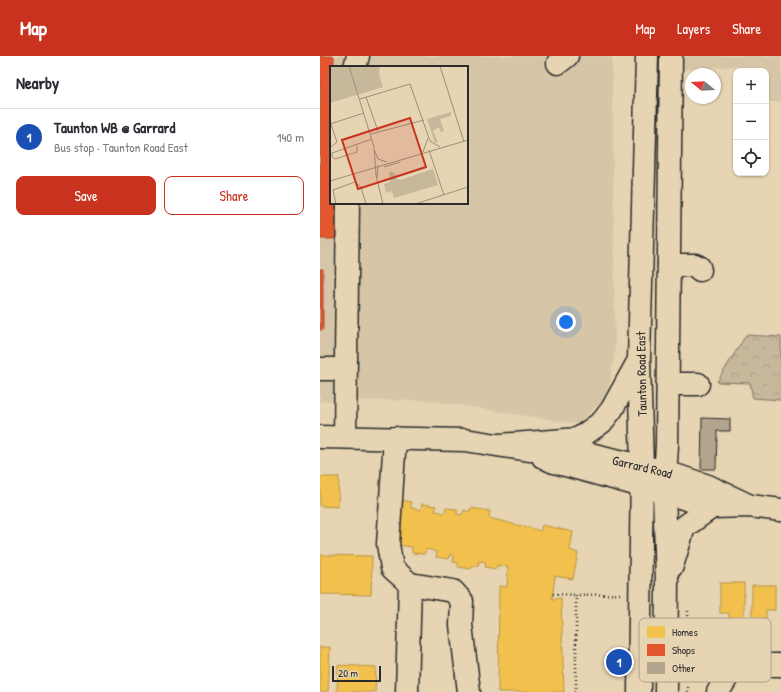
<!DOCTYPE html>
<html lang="en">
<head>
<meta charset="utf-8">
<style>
  :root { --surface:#fff; --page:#f2f2f3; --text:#2b2b33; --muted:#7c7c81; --line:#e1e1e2; --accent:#c8321e }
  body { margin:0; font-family:"Patrick Hand",sans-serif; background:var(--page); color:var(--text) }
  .controls { position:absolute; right:12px; top:12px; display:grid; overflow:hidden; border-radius:8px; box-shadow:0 1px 3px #0004 }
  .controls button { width:36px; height:36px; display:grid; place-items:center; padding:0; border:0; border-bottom:1px solid var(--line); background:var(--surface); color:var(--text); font:20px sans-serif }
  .compass { position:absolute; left:365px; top:12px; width:36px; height:36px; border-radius:50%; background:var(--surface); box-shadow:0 1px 3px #0004; rotate:288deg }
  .scale { position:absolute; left:12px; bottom:10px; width:49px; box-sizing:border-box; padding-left:4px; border:2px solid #2b2b2b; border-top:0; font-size:11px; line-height:14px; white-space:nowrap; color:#2b2b2b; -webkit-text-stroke:3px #e6d4b2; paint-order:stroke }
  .you { position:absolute; left:246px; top:266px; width:14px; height:14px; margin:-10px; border:3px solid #fff; border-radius:50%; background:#1a73e8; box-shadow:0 0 0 6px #1a73e833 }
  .badge { display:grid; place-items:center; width:26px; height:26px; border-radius:50%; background:var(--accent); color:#fff; font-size:13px; font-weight:700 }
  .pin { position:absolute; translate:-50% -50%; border:2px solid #fff; box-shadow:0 1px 4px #0006 }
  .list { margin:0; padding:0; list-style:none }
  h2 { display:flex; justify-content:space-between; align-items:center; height:52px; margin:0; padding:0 16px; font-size:17px }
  h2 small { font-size:13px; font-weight:400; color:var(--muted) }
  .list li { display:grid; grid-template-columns:26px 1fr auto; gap:12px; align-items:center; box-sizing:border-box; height:56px; padding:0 16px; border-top:1px solid var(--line) }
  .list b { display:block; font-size:15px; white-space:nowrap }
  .list p { margin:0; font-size:13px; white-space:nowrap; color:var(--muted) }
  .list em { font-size:13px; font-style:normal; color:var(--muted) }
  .actions { display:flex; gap:8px; padding:12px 16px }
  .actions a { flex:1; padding:9px 0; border:1px solid var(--accent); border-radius:8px; text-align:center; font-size:14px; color:var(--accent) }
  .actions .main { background:var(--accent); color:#fff }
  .icon { flex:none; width:22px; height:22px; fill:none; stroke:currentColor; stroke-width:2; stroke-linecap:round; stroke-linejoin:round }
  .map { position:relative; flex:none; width:461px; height:636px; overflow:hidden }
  header { display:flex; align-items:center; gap:24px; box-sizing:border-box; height:56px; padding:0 20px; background:var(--accent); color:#fff }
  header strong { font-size:19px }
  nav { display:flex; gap:22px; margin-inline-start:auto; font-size:14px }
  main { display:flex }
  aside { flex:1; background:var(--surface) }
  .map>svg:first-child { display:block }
  .built { fill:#d6c6a7; fill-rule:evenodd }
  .forest { fill:url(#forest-crowns); stroke:#797264 }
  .homes { fill:#f2c14e; stroke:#b69444 }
  .shops { fill:#e4572e; stroke:#ac4a2d }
  .building { fill:#b2a48d; stroke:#2b2b2b }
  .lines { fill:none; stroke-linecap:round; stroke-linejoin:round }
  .minor-casing { stroke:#2b2b2b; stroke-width:25 }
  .major-casing { stroke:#2b2b2b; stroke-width:25 }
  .path { stroke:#2b2b2b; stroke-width:2.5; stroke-dasharray:1 3; stroke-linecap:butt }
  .minor { stroke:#e6d4b2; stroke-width:22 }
  .major { stroke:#e6d4b2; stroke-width:22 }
  .labels { text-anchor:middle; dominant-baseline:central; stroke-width:4; stroke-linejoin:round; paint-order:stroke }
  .street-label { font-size:13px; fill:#2b2b2b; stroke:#e6d4b2 }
  .inset-road { fill:none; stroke:#9b907c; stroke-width:1 }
  .view { fill:#c8321e; fill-opacity:0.15; stroke:#c8321e; stroke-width:2 }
  .inset-edge { fill:none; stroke:#2b2b2b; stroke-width:2 }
  .key { fill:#e6d4b2; stroke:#aea18a; stroke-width:1 }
  .key-label { font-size:11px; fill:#2b2b2b }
</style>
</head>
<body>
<header>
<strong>Map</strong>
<nav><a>Map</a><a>Layers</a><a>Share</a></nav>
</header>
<main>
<aside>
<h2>Nearby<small></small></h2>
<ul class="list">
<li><span class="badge" style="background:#1a4fb4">1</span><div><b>Taunton WB @ Garrard</b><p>Bus stop · Taunton Road East</p></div><em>140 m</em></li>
</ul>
<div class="actions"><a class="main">Save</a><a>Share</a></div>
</aside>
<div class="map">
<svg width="461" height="636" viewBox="0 0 461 636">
  <defs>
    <pattern id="forest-crowns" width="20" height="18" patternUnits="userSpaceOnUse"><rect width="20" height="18" fill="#c7b89c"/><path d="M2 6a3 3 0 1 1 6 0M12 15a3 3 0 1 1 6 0" fill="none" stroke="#ab9e87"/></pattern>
  </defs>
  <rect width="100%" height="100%" fill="#e6d4b2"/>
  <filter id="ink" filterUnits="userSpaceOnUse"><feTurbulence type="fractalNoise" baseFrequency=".025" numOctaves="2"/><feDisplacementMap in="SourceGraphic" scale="8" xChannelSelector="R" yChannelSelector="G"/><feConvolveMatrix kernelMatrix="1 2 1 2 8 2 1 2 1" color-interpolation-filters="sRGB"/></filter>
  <g filter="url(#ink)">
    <path class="built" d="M0 0H292L295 294 288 339 258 368 106 344 0 345ZM11 11H147V147H11Z
      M360 0H461V46H446V15H418V10L360 14Z"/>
    <path class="forest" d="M426 279 461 281V344L433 342 430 327 397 326Z"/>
    <path class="homes" d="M0 421H19L18 451 0 450Z
      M80 444 91 446V452L101 454 102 448 116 450 115 455 125 457 126 452 137 453V458L142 459 144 454 149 456 151 452 170 455 169 462 221 475 222 469 253 476 250 494 258 497 253 523 235 520 232 543 241 542 244 636H178L179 530 187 531 188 511 177 509V513L165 511 166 506 159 505 158 511 153 509 151 513 138 511V507L133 506 134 500 130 498 129 503 116 501 117 496 107 493 104 498 92 497V491L78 489 82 466 77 464Z
      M0 499 52 500 51 539 0 538Z
      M400 527H424V570H409V557H400Z
      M432 529H455V554H446V569H432Z
      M0 591H10L8 636H0Z
      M18 609 56 611 55 636H17Z"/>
    <path class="shops" d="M0 0H14V11H11V147H20L21 183H0Z
      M0 213H3V274H0Z"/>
    <path class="building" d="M382 362 410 363V375H397L396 413H381Z"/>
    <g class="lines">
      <defs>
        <g id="minor">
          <path d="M238 7 247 0"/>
          <path d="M35 11 38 0"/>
          <path d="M349 209H375L379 211 380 214"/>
          <path d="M0 313H25"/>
          <path d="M348 328H378"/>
          <path id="s1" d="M0 381 145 384 209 394 257 395 346 416 388 430 430 450"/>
          <path d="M25 381 28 147"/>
          <path d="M75 382 68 488 72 512 90 528 133 535 142 545 141 569 149 636"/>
          <path d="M223 401 234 406 344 436 392 451 430 450 461 454"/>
          <path d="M87 636 90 528"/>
          <path d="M398 636 411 615 447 609H461"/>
        </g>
        <path id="major" d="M180 389 258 383 282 366 292 353 319 304
          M352 510 364 471 392 451
          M319 636 322 411 319 304 327 0
          M346 636 347 524 344 436 347 390 351 0"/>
      </defs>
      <use href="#minor" class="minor-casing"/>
      <use href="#major" class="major-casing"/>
      <path class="path" d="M233 538 256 539
        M368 555V636
        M256 636V539L302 538"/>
      <use href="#minor" class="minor"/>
      <use href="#major" class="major"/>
    </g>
  </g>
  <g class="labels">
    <g class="street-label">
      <text transform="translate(321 318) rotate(-91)">Taunton Road East</text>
      <text stroke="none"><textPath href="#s1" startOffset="325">Garrard Road</textPath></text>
    </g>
  </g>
  <g transform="translate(10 10)">
    <rect width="138" height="138" fill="#e6d4b2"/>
    <path d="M0 0H50L49 9 53 21 0 37ZM121 46V50L110 53 114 65 111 66 109 61 103 65 108 76 105 77 97 53ZM103 103 108 119 64 132 62 125 56 127 54 118 60 116 59 105 65 107 67 113 70 114Z" fill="#c7b89c"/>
    <path class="inset-road" d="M19 0 44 81 46 109 53 138M110 0 134 76M36 31 48 65M30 33 80 18 100 75 110 81M0 58 34 47M41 68 94 54M27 80V86L5 93 2 91V87L42 73M0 82 7 76 1 58M99 84 114 129M45 85 48 93 57 96M93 86 98 72M54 101 70 96M47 112 48 99M0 115 138 74M6 138 3 124 25 116 31 121 36 138M85 138 138 121"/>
    <path class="view" d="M80 52 96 101 28 123 12 74Z"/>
    <rect width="138" height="138" class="inset-edge"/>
  </g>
  <rect x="319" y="562" width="132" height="64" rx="6" class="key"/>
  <rect x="327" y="570" width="18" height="12" fill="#f2c14e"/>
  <rect x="327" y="588" width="18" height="12" fill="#e4572e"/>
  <rect x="327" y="606" width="18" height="12" fill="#b2a48d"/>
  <g class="key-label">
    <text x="352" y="580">Homes</text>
    <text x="352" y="598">Shops</text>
    <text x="352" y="616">Other</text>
  </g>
</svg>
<div class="controls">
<button>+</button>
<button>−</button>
<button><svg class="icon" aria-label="locate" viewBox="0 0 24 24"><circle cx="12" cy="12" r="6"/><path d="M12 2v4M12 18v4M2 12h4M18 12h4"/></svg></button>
</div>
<svg class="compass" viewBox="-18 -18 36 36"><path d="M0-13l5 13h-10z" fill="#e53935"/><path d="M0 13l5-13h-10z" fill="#7c7c81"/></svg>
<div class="scale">20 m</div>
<div class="you"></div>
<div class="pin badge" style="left:299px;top:606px;background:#1a4fb4">1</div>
</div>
</main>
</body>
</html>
